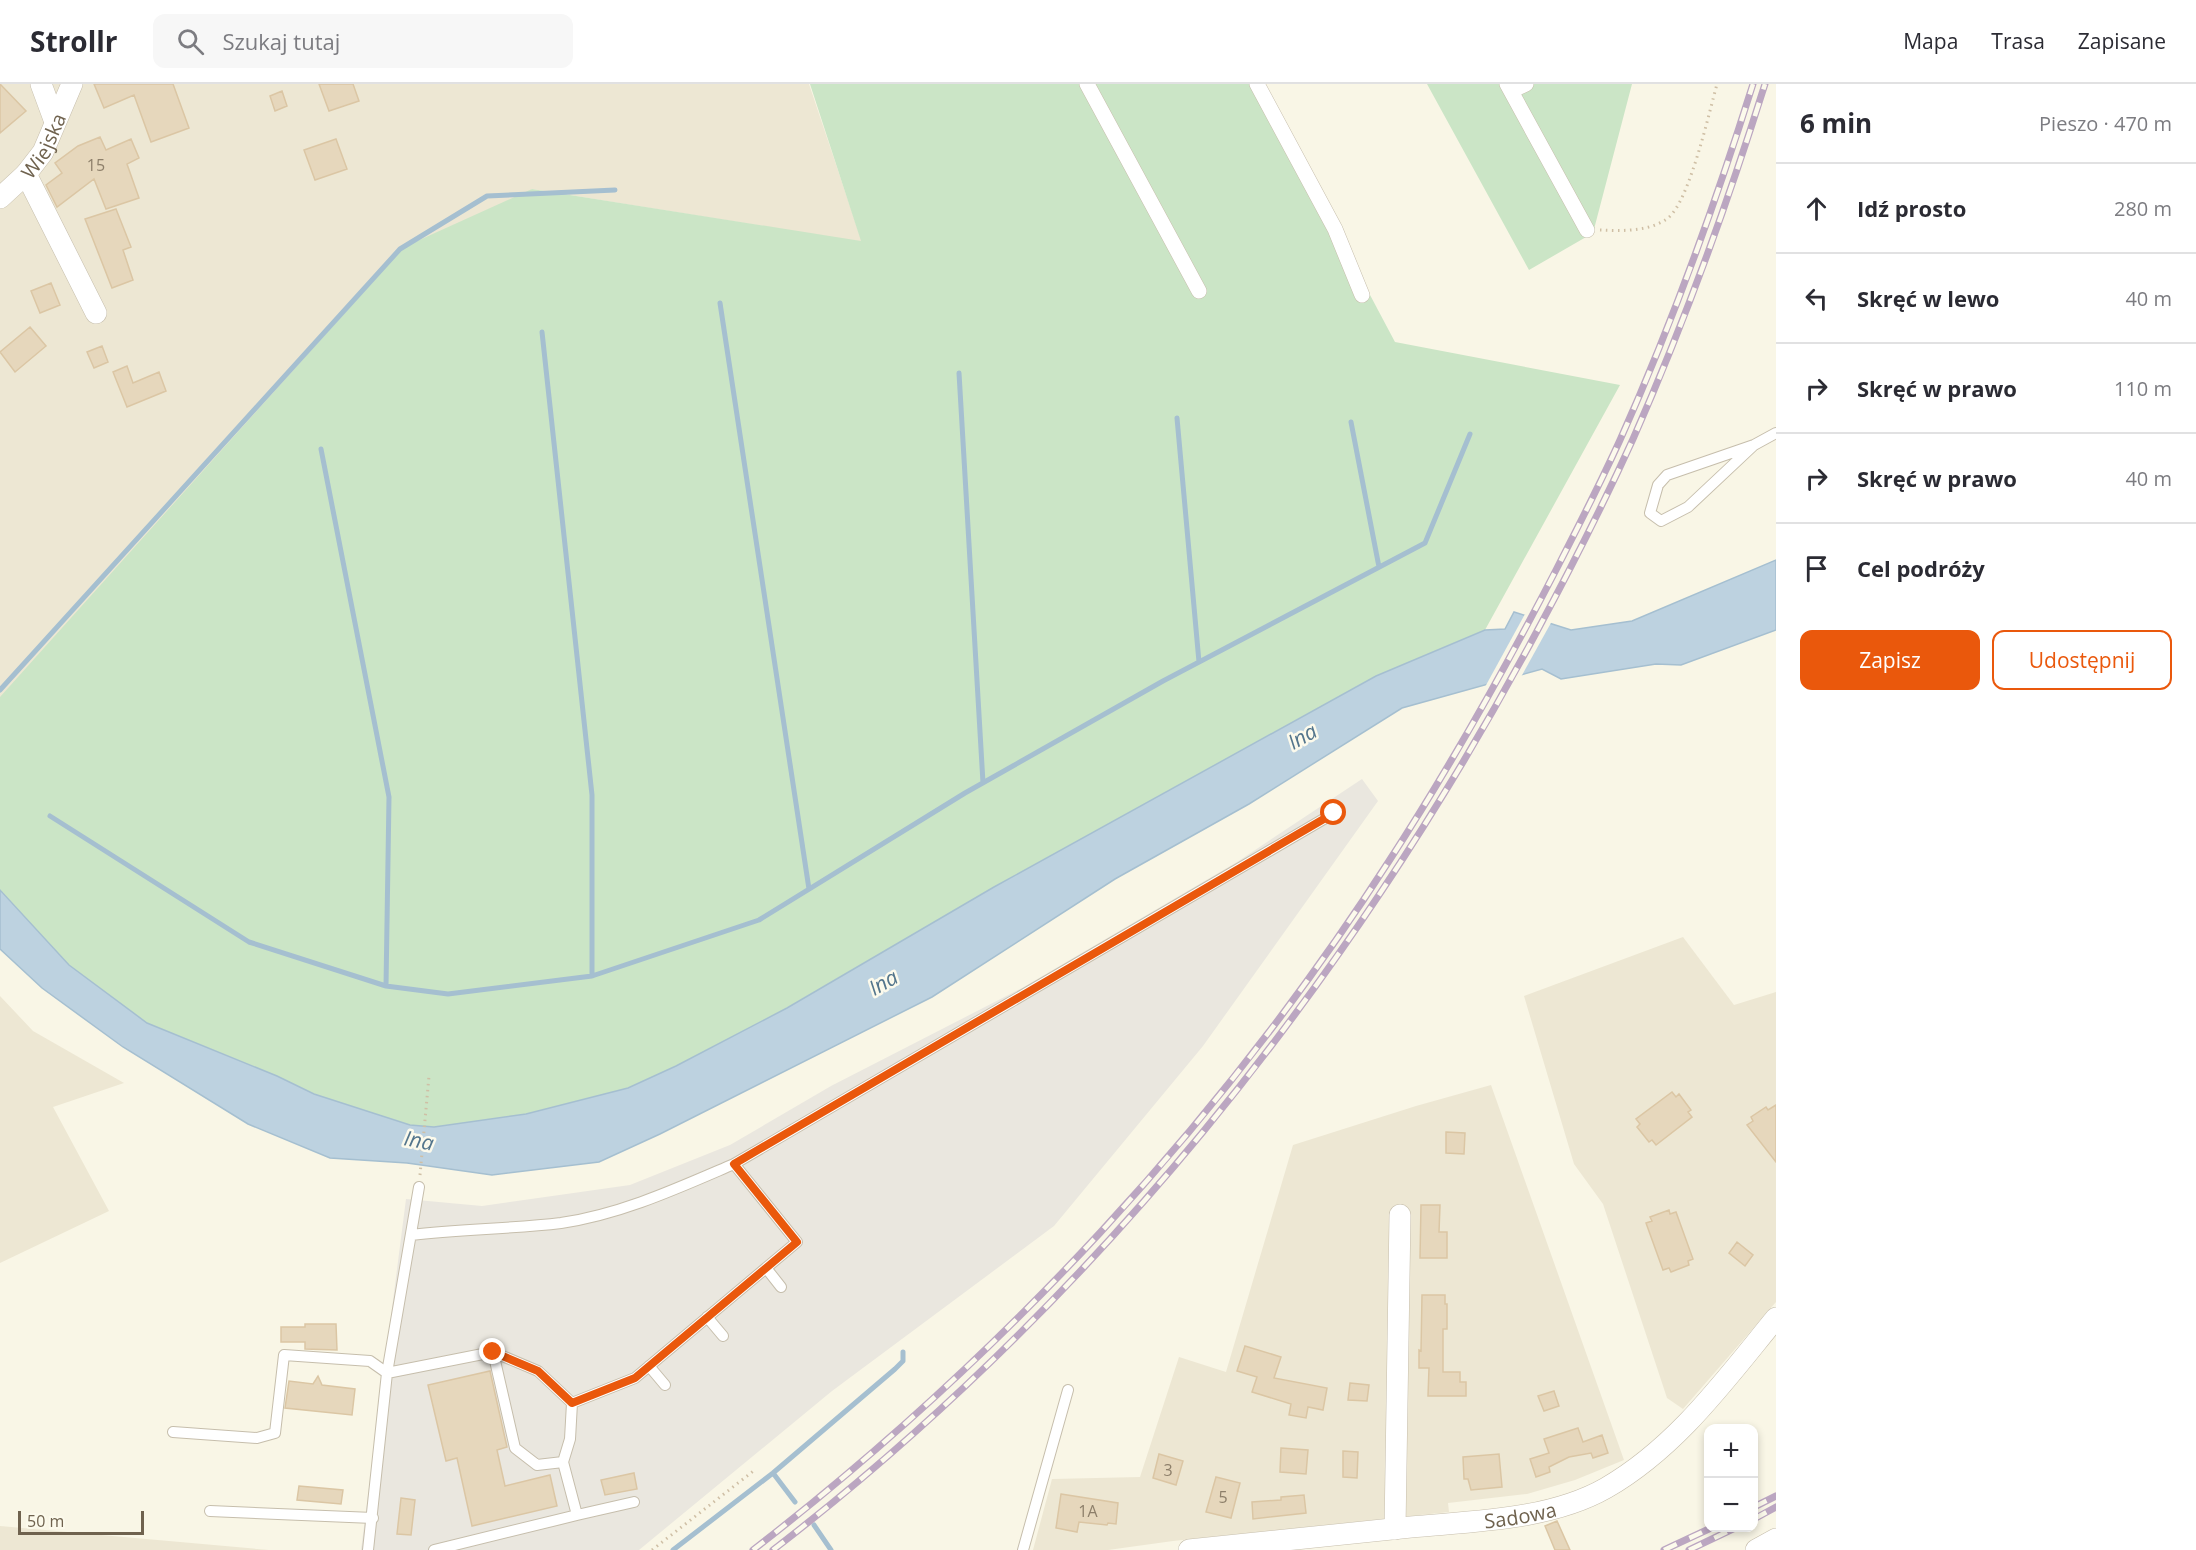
<!DOCTYPE html>
<html lang="pl">
<head>
<meta charset="utf-8">
<style>
  :root { --surface:#fff; --page:#f7f7f7; --text:#2b2b33; --muted:#7c7c81; --line:#e1e1e2; --accent:#ea580c }
  body { margin:0; font-family:"Open Sans",sans-serif; background:var(--page); color:var(--text) }
  .controls { position:absolute; right:18px; bottom:18px; display:grid; overflow:hidden; border-radius:12px; box-shadow:0 3px 9px #0003 }
  .controls button { width:54px; height:54px; display:grid; place-items:center; padding:0; border:0; border-bottom:2px solid var(--line); background:var(--surface); color:var(--text); font:30px sans-serif }
  .scale { position:absolute; left:18px; bottom:15px; width:126px; box-sizing:border-box; padding-left:6px; border:3px solid #6f624e; border-top:0; font-size:16px; line-height:21px; white-space:nowrap; color:#6f624e; -webkit-text-stroke:4px #fcfaec; paint-order:stroke }
  .stop { position:absolute; width:18px; height:18px; margin:-14px; border:4px solid #ea580c; border-radius:50%; background:#fff }
  .stop.end { background:#ea580c; border-color:#fff; box-shadow:0 2px 6px #0008 }
  .list { margin:0; padding:0; list-style:none }
  h2 { display:flex; justify-content:space-between; align-items:center; height:78px; margin:0; padding:0 24px; font-size:26px }
  h2 small { font-size:20px; font-weight:400; color:var(--muted) }
  .list li { display:grid; grid-template-columns:39px 1fr auto; gap:18px; align-items:center; box-sizing:border-box; height:90px; padding:0 24px; border-top:2px solid var(--line) }
  .list b { display:block; font-size:22px; white-space:nowrap }
  .list em { font-size:20px; font-style:normal; color:var(--muted) }
  .actions { display:flex; gap:12px; padding:18px 24px }
  .actions a { flex:1; padding:14px 0; border:2px solid var(--accent); border-radius:12px; text-align:center; font-size:21px; color:var(--accent) }
  .actions .main { background:var(--accent); color:#fff }
  .icon { flex:none; width:33px; height:33px; fill:none; stroke:currentColor; stroke-width:2; stroke-linecap:round; stroke-linejoin:round }
  .map { position:relative; flex:none; width:1776px; height:1466px; overflow:hidden }
  header { display:flex; align-items:center; gap:36px; box-sizing:border-box; height:84px; padding:0 30px; background:var(--surface); border-bottom:2px solid var(--line) }
  header strong { font-size:28px }
  nav { display:flex; gap:33px; margin-inline-start:auto; font-size:21px }
  .search { width:420px; height:54px; background:var(--page); display:flex; align-items:center; gap:15px; box-sizing:border-box; padding:0 21px; border-radius:12px; color:var(--muted); font-size:22px }
  main { display:flex }
  aside { flex:1; background:var(--surface) }
  .map>svg:first-child { display:block }
  .residential { fill:#ede7d3 }
  .industrial { fill:#eae7df }
  .green { fill:#cbe5c6 }
  .water { fill:#bdd2e0; stroke:#a5bfd0; stroke-width:1.5 }
  .pier { fill:#f9f6e6 }
  .lines { fill:none; stroke-linecap:round; stroke-linejoin:round }
  .stream { stroke:#a5bfd0; stroke-width:5 }
  .building { fill:#e6d7bc; stroke:#dbc6a4; stroke-width:1.5 }
  .service-casing { stroke:#c6beac; stroke-width:12 }
  .pedestrian-casing { stroke:#c6beac; stroke-width:16 }
  .minor-casing { stroke:#c6beac; stroke-width:22 }
  .path { stroke:#cfbfa5; stroke-width:3; stroke-dasharray:1.5 4.5; stroke-linecap:butt }
  .service { stroke:#fff; stroke-width:10 }
  .pedestrian { stroke:#fff; stroke-width:15 }
  .minor { stroke:#fff; stroke-width:21 }
  .rail-casing { stroke:#bba6c1; stroke-width:7 }
  .rail { stroke:#fcfaec; stroke-width:4.5; stroke-dasharray:14; stroke-linecap:butt }
  .route { stroke:#ea580c; stroke-width:8 }
  .labels { text-anchor:middle; dominant-baseline:central; stroke-width:5; stroke-linejoin:round; paint-order:stroke }
  .number-label { font-size:16px; fill:#8d7f6a }
  .street-label { font-size:20px; fill:#6f624e; stroke:#fcfaec }
  .water-label { font-size:21px; font-style:italic; fill:#53758c; stroke:#fcfaec }
</style>
</head>
<body>
<header>
<strong>Strollr</strong>
<div class="search"><svg class="icon" aria-label="search" viewBox="0 0 24 24"><circle cx="10" cy="10" r="6"/><path d="M15 15l6 6"/></svg>Szukaj tutaj</div>
<nav><a>Mapa</a><a>Trasa</a><a>Zapisane</a></nav>
</header>
<main>
<div class="map">
<svg width="1776" height="1466" viewBox="0 0 1776 1466">
  <rect width="100%" height="100%" fill="#f9f6e6"/>
  <path class="residential" d="M0 0H809L862 158 532 105 0 616Z
    M1683 853 1734 921 1776 908V1218L1683 1325 1667 1314 1603 1120 1574 1080 1524 912Z
    M0 912 33 947 124 999 53 1023 109 1127 0 1179Z
    M1491 1001 1624 1376 1575 1396 1527 1410 1448 1419 1449 1428 1173 1457 1108 1466H1033L1052 1395 1140 1393 1179 1273 1226 1288 1293 1061 1416 1022Z
    M0 1442 269 1466H0Z"/>
  <path class="industrial" d="M1362 695 1378 717 1203 962 1054 1142 832 1307 639 1466H361L406 1115 482 1122 630 1101 730 1061 831 1002 1022 904 1237 778Z"/>
  <path class="green" d="M810 0H1258L1395 258 1620 301 1485 546 1376 592 994 803 783 926 676 982 628 1004 526 1030 434 1043 410 1041 314 1010 277 992 147 939 69 881 0 806V613L404 163 532 105 861 157Z
    M1427 0H1632L1593 149 1529 186Z"/>
  <path class="water" d="M1776 476V546L1681 581 1656 580 1561 595 1542 585 1402 624 1249 720 1115 795 932 913 660 1050 599 1078 492 1091 407 1079 330 1074 248 1040 123 963 42 904 0 865V806L69 881 147 939 277 992 314 1010 410 1041 434 1043 526 1030 628 1004 676 982 787 924 994 803 1376 592 1485 546 1505 545 1514 528 1571 546 1632 537Z"/>
  <path class="pier" d="M1525 530 1552 537 1521 593 1485 603Z"/>
  <g class="lines">
    <path class="stream" d="M720 219 809 805
      M542 248 592 711V892
      M959 289 983 699
      M1177 334 1199 578
      M1351 338 1379 483
      M321 365 389 713 386 902
      M0 606 400 165 487 112 615 106
      M50 732 249 858 386 902 448 910 592 892 759 836 965 709 1163 597 1425 459 1470 350
      M773 1389 795 1418
      M814 1441 831 1466
      M673 1466 773 1389 895 1285 903 1277V1268"/>
  </g>
  <path class="building" d="M0 0 26 27 0 49Z
    M94 0H173L189 44 151 58 134 11 104 24Z
    M319 0H353L359 17 329 27Z
    M282 7 287 22 275 27 270 12Z
    M100 53 106 66 131 55 139 74 127 80 139 114 106 125 94 95 57 123 46 101 62 89 55 79 78 62Z
    M336 55 347 85 315 96 304 66Z
    M116 125 131 163 123 166 133 196 112 204 85 135Z
    M51 199 60 221 40 229 31 207Z
    M30 243 46 262 15 288 0 268Z
    M102 262 108 278 94 284 87 268Z
    M127 282 133 299 159 288 166 307 127 323 113 288Z
    M1672 1008 1676 1013 1679 1010 1691 1026 1688 1028 1692 1033 1656 1061 1652 1056 1649 1058 1637 1043 1640 1040 1636 1035Z
    M1776 1021V1078L1747 1041 1753 1037 1751 1033 1766 1023 1768 1026Z
    M1446 1048 1465 1049 1464 1070 1446 1069Z
    M1421 1121H1440L1439 1148H1447V1174H1420Z
    M1669 1126 1670 1130 1676 1128 1693 1175 1688 1177 1689 1181 1671 1188 1669 1184 1663 1186 1646 1139 1652 1137 1650 1133Z
    M1737 1158 1753 1171 1745 1182 1729 1169Z
    M1422 1211H1445V1220H1447V1245H1443V1288H1460V1298H1466V1312H1428L1429 1284H1419V1266L1421 1267Z
    M305 1240H336L337 1266 305 1265V1258H281V1243H305Z
    M1245 1262 1281 1273 1274 1294 1327 1304 1323 1326 1308 1323 1306 1334 1289 1331 1291 1320 1252 1308 1257 1293 1237 1287Z
    M490 1287 507 1363 497 1366 505 1402 550 1391 557 1422 472 1442 457 1374 446 1377 428 1301Z
    M318 1292 322 1301 355 1305 352 1331 285 1324 289 1297 313 1300Z
    M1350 1299 1369 1301 1367 1317 1348 1316Z
    M1554 1307 1559 1322 1544 1327 1538 1312Z
    M1578 1344 1583 1358 1602 1351 1608 1369 1593 1374 1591 1369 1569 1373 1549 1383 1550 1388 1536 1393 1530 1375 1549 1369 1544 1355Z
    M1281 1364 1308 1366 1306 1390 1280 1388Z
    M1343 1367 1358 1368 1357 1394 1343 1393Z
    M1159 1370 1183 1377 1176 1401 1153 1394Z
    M1499 1370 1502 1403 1471 1406 1468 1395H1464L1463 1373Z
    M634 1389 637 1405 605 1411 601 1396Z
    M1216 1393 1240 1399 1231 1434 1206 1428Z
    M299 1402 343 1406 341 1420 297 1416Z
    M1061 1410 1118 1419 1116 1440 1108 1439 1107 1441 1079 1438 1077 1448 1056 1444Z
    M1304 1411 1306 1429 1253 1435 1252 1418 1281 1416V1413Z
    M401 1414 415 1416 411 1451 397 1450Z
    M1557 1437 1570 1466H1555L1545 1442Z"/>
  <g class="lines">
    <defs>
      <path id="service" d="M1754 361 1688 423 1661 437 1650 429 1658 401 1667 391 1754 361 1776 349
        M734 1080 1334 729
        M411 1151C461 1145 511 1145 561 1139 622 1130 678 1104 734 1080L797 1158 635 1294 572 1319
        M766 1184 781 1203
        M707 1233 723 1252
        M493 1268 515 1364 537 1381 563 1378
        M649 1282 665 1301
        M173 1348 257 1354 275 1349 284 1271 370 1277 387 1289 493 1268 538 1287 572 1319 570 1355 563 1378 577 1431 434 1466
        M210 1427 373 1434
        M577 1431 634 1418
        M368 1466 387 1289 419 1103
        M1023 1466 1068 1306"/>
      <path id="pedestrian" d="M1087 0 1199 207
        M1257 0 1335 145 1362 211
        M1507 0 1587 146
        M1511 7 1526 0"/>
      <g id="minor">
        <path d="M41 0 55 38"/>
        <path d="M26 90 96 229"/>
        <path id="s1" d="M0 114 26 90 43 68 72 0"/>
        <path d="M1395 1445 1400 1131"/>
        <path id="s2" d="M1189 1466C1263 1458 1337 1451 1411 1443 1474 1437 1550 1436 1606 1404 1677 1363 1725 1296 1776 1234"/>
        <path d="M1756 1466 1776 1455"/>
      </g>
    </defs>
    <use href="#service" class="service-casing"/>
    <use href="#pedestrian" class="pedestrian-casing"/>
    <use href="#minor" class="minor-casing"/>
    <path class="path" d="M1600 146C1622 147 1649 148 1668 134 1689 118 1709 29 1717 0
      M420 1091 429 992
      M652 1466 756 1385"/>
    <use href="#service" class="service"/>
    <use href="#pedestrian" class="pedestrian"/>
    <use href="#minor" class="minor"/>
    <defs>
      <path id="rail" d="M1754 1423 1776 1412
        M1754 1435 1776 1423
        M753 1466C1001 1274 1219 1041 1389 777 1450 683 1505 585 1556 486 1578 443 1600 400 1620 356 1672 240 1715 121 1753 0
        M773 1466C1091 1221 1347 902 1536 549 1570 486 1603 421 1633 355 1684 240 1727 121 1765 0
        M1664 1466 1711 1444
        M1689 1466 1735 1444"/>
    </defs>
    <use href="#rail" class="rail-casing"/>
    <use href="#rail" class="rail"/>
  </g>
  <g class="lines">
    <path class="route" d="M493 1268 538 1287 572 1319 635 1294 797 1158 734 1080 1334 729"/>
  </g>
  <g class="labels">
    <g class="number-label">
      <text x="96" y="81">15</text>
      <text x="1168" y="1386">3</text>
      <text x="1223" y="1413">5</text>
      <text x="1088" y="1427">1A</text>
    </g>
    <g class="street-label">
      <text stroke="none"><textPath href="#s1" startOffset="69">Wiejska</textPath></text>
      <text stroke="none"><textPath href="#s2" startOffset="333">Sadowa</textPath></text>
    </g>
    <g class="water-label">
      <text transform="translate(1302 652) rotate(-30)">Ina</text>
      <text transform="translate(883 898) rotate(-30)">Ina</text>
      <text transform="translate(419 1056) rotate(11)">Ina</text>
    </g>
  </g>
</svg>
<div class="controls">
<button>+</button>
<button>−</button>
</div>
<div class="scale">50 m</div>
<div class="stop" style="left:1334px;top:729px"></div>
<div class="stop end" style="left:493px;top:1268px"></div>
</div>
<aside>
<h2>6 min<small>Pieszo · 470 m</small></h2>
<ul class="list">
<li><svg class="icon" aria-label="ahead" viewBox="0 0 24 24"><path d="M12 20V5M6 11l6-6 6 6"/></svg><div><b>Idź prosto</b></div><em>280 m</em></li>
<li><svg class="icon" aria-label="left" viewBox="0 0 24 24"><path d="M17 20v-9H6M10 6l-5 5 5 5"/></svg><div><b>Skręć w lewo</b></div><em>40 m</em></li>
<li><svg class="icon" aria-label="right" viewBox="0 0 24 24"><path d="M7 20v-9h11M14 6l5 5-5 5"/></svg><div><b>Skręć w prawo</b></div><em>110 m</em></li>
<li><svg class="icon" aria-label="right" viewBox="0 0 24 24"><path d="M7 20v-9h11M14 6l5 5-5 5"/></svg><div><b>Skręć w prawo</b></div><em>40 m</em></li>
<li><svg class="icon" aria-label="arrive" viewBox="0 0 24 24"><path d="M6 21V4h12l-3 4 3 4H6"/></svg><div><b>Cel podróży</b></div></li>
</ul>
<div class="actions"><a class="main">Zapisz</a><a>Udostępnij</a></div>
</aside>
</main>
</body>
</html>
